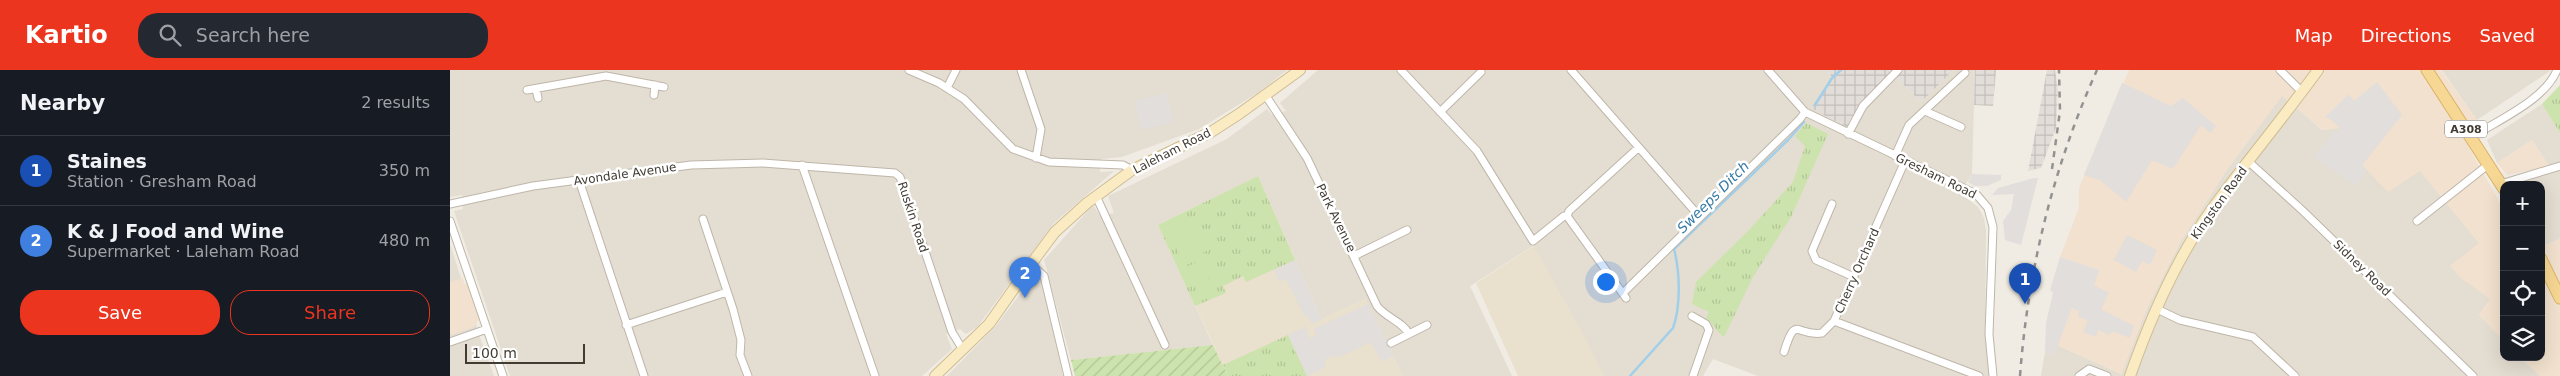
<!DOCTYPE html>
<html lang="en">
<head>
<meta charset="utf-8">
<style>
  :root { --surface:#171b24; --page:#242831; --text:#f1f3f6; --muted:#9ea1a6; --line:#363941; --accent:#ec351e }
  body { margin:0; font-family:"DejaVu Sans",sans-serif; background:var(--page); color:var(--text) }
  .controls { position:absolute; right:15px; bottom:15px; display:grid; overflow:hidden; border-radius:10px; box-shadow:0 5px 20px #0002 }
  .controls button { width:45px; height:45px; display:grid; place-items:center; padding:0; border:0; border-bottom:1px solid var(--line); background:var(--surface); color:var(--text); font:25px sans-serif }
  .scale { position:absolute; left:15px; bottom:12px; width:120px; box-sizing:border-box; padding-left:5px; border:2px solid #413b33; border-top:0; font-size:14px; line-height:18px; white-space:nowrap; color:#413b33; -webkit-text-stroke:4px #fff; paint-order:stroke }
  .you { position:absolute; left:1155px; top:211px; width:18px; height:18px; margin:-12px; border:4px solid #fff; border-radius:50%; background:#1a73e8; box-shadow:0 0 0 8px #1a73e833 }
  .badge { display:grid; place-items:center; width:32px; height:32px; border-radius:50%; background:var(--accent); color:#fff; font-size:16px; font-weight:700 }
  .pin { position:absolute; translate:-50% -41px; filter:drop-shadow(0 1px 2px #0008) }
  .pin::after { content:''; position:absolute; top:26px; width:18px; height:15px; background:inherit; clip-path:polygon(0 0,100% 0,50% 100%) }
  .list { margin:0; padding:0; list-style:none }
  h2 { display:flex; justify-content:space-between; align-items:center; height:65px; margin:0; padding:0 20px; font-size:21px }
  h2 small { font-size:16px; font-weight:400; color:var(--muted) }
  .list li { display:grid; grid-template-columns:32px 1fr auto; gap:15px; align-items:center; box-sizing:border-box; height:70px; padding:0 20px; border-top:1px solid var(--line) }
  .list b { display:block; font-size:19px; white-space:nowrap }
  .list p { margin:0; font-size:16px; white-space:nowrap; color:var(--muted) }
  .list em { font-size:16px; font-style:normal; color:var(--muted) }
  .actions { display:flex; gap:10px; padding:15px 20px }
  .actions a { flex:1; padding:11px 0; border:1px solid var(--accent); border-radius:20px; text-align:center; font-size:18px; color:var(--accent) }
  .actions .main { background:var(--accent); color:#fff }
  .icon { flex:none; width:28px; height:28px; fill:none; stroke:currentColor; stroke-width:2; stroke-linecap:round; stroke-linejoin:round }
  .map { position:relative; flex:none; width:2110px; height:306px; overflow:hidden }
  header { display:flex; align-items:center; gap:30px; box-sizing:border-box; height:70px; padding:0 25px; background:var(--accent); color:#fff }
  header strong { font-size:24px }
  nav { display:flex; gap:28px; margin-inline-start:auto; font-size:18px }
  .search { width:350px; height:45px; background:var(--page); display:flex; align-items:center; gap:12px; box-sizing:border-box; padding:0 18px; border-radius:20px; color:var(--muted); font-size:19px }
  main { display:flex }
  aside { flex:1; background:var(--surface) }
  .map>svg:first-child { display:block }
  .residential { fill:#e4ddd1 }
  .commercial { fill:#f2e1ce }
  .industrial { fill:url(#industrial-grid) }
  .education { fill:#e9e0cd }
  .grass { fill:url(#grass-tufts) }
  .garden { fill:url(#garden-furrows) }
  .pitch { fill:#cde3ad }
  .parking { fill:#e1dedb }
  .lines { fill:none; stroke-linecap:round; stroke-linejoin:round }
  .stream { stroke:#a1cfea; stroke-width:2.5 }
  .street-casing { stroke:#beb6a9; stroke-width:9 }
  .secondary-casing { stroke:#cebd95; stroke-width:12 }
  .primary-casing { stroke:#dbb366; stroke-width:13 }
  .street { stroke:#fff; stroke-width:7 }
  .secondary { stroke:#fbebc2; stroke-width:10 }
  .primary { stroke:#f7d794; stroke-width:11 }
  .rail { stroke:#929292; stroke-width:2.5; stroke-dasharray:6 6; stroke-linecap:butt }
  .labels { text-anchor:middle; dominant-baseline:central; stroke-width:5; stroke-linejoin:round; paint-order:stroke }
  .shield { fill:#fff; stroke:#7a7670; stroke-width:1 }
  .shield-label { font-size:11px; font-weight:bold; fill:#413b33 }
  .street-label { font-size:12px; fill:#413b33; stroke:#fff }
  .water-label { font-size:14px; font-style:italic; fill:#357aa5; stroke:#fff }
</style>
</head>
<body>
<header>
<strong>Kartio</strong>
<div class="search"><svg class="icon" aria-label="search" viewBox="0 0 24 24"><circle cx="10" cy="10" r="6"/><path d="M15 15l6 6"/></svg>Search here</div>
<nav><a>Map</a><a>Directions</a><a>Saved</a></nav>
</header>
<main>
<aside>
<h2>Nearby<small>2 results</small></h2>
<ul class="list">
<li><span class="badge" style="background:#1a4fb4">1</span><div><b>Staines</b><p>Station · Gresham Road</p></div><em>350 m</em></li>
<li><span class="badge" style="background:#3f7fe0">2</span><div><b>K &amp; J Food and Wine</b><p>Supermarket · Laleham Road</p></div><em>480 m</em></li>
</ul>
<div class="actions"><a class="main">Save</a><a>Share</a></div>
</aside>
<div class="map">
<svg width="2110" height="306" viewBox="0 0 2110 306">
  <defs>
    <pattern id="industrial-grid" width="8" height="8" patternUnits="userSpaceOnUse" patternTransform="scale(1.25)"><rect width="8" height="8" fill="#e2ddd8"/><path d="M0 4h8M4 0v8" fill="none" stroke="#c3bfba"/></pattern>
    <pattern id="grass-tufts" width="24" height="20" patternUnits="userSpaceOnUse" patternTransform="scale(1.25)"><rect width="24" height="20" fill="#cde3ad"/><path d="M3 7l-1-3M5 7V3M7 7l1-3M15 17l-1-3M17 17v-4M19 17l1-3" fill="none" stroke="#b1c495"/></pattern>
    <pattern id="garden-furrows" width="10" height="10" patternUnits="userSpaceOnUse" patternTransform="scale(1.25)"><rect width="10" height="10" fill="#cde3ad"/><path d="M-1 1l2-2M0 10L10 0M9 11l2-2" fill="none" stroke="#b1c495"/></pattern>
  </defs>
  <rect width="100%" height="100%" fill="#f0ece3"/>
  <path class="residential" d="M0 0H837L809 22 749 59 672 87 651 89 650 102 664 101 604 153 528 256 516 264 510 259 496 264 502 279 472 306H60L4 141 13 139 12 125 0 127Z
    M868 0H1377L1405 57 1413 41 1446 7 1471 32 1504 0H1525L1522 104 1510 123 1528 137 1534 148 1536 161 1535 264 1539 306H1308L1263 289 1253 306H1154L1083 176 1020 216 1062 306H953L915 229 872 249 808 106 708 155 763 275 621 290 594 190 643 135 650 146 664 143 658 126 777 69 817 39 822 45 836 41 830 33Z
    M1992 0H2100V1L2027 50Z
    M1832 25 1872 60 1890 58 1970 101 2030 174 2000 196 2040 229 2029 245 2054 271V287H2070L2090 306H1591L1595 282 1604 285 1607 275 1671 304 1697 238 1731 171 1776 101Z
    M2092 34 2110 63V92L2099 96 2082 70 2047 93 2037 70Z
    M2110 99V169L2095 175 2091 169V115H2064L2065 112Z
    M0 174 32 273 44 306H0Z
    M586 203H589L592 210 613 306H497L545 257Z"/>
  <path class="commercial" d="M1679 0H1991L2027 50 2010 62 2054 140V271L2029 245 2040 229 2012 209 2000 196 2029 173 1970 101 1938 122 1912 95 1922 82 1890 58 1873 60 1832 26 1776 101 1731 171 1697 238 1671 304 1607 275 1622 238 1629 241 1648 200 1610 187 1629 138V118Z
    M2082 70 2099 96 2057 105 2047 93Z
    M2110 169V306H2090L2070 287H2091V177Z
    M13 208 14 214 17 213 29 249 24 257 0 265V212Z"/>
  <path class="industrial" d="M1377 0H1504L1471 32 1446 7 1413 41 1404 61 1361 38 1382 8Z
    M1525 0H1546L1543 36 1524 35Z
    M1597 0H1605L1608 19 1606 58 1591 98 1578 101Z"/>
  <path class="education" d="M808 106 872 249 915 229 953 306H778L708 155Z
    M1084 176 1133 264 1154 306H1068L1026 213Z"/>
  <path class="grass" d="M2110 15V63L2092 34Z
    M1356 53 1378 64 1341 147 1303 207 1274 267C1265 261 1264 254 1256 248L1259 242 1242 234 1246 212 1298 161 1343 112 1355 76 1345 66Z
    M808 106 845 190 796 212 793 206 773 216 776 223 745 236 708 155Z
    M838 265 857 306H778L773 295Z"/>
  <path class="garden" d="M763 275 778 306H625L621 290Z"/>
  <path class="pitch" d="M737 148 741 155 747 152 760 180 753 182 755 186 734 196 717 157Z
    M758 187 766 205 741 217 732 199Z"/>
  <path class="parking" d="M1927 12 1952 45 1912 95 1917 101 1905 116 1864 87 1884 61 1887 63 1890 59 1883 51 1875 47 1899 24 1904 31Z
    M1672 13 1721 36 1733 28 1766 56 1761 63 1751 55 1723 99 1702 90 1676 132 1650 110 1634 105Z
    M717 23 724 52 691 60 684 31Z
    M1522 104 1551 105V110L1537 116H1525L1518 112Z
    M1584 108H1588L1571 175 1555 170 1553 151 1561 140 1564 124 1542 125 1548 118Z
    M1677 165 1707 180 1700 195 1692 191 1686 202 1664 190Z
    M1610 187 1649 200 1644 215 1659 223 1651 239 1684 256 1680 268 1662 261 1660 265 1648 260 1646 267 1633 262 1638 251 1628 246 1629 241 1622 238 1604 285 1595 282 1596 253 1603 223 1600 220Z
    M845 190 872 249 862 254 857 245 854 246 836 209 829 212 824 200Z
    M918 234 943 286 932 292 921 272 887 288 885 285 874 290 876 297 857 306 838 265 855 257 860 269 867 265 864 259Z"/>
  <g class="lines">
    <path class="stream" d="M1365 35 1382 8 1391 0
      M1180 306 1223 258C1231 236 1230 202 1224 179L1338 70 1354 52"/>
    <defs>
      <path id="street" d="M459 0 489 13 514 29 563 79 599 92 673 95 682 100
        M571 0 591 59 586 88
        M951 0 1027 81 1083 171 1114 146H1117L1119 141 1188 78
        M1121 0 1249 146
        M1318 0 1355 42 1526 124 1538 138 1543 157 1539 264 1543 306
        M1830 0 1852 22
        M497 18 506 0
        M86 19 88 28
        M77 20 156 6 214 17
        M204 25 205 15
        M816 26 857 88 927 236C935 247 953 252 959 264
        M1475 41 1511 57
        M990 42 1031 2
        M1398 64 1413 36 1448 0
        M2022 67C2048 50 2095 30 2107 0
        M1445 86 1459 55 1515 3
        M1455 91 1384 251 1529 306
        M1799 92 1853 141 2023 306
        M352 95 425 306
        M129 110 194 306
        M2051 114 2110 96
        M646 126 715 275
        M0 134 83 116 241 95 313 93 445 103 450 107 502 262 513 280
        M1382 134 1362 181 1366 190 1404 207
        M1117 146 1176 228
        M253 149 283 239 291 270 290 285 298 306
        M0 151 53 306
        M1967 151 2039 94
        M904 186 957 160
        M581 194 594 206 618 306
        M1173 223 1350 49 1355 42
        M1707 239 1730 250 1803 267 1845 306
        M1242 246 1256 254 1259 260 1243 306
        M176 255 277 222
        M0 272 37 259
        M941 273 977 255
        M1334 282C1346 243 1346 267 1372 263L1384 251
        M1629 306 1639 299 1657 306"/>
      <path id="secondary" d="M485 306 539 254 587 186 605 162 637 133 682 100 761 62 789 44 850 0
        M1680 306C1700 249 1726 189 1762 139 1796 92 1834 47 1868 0"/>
      <path id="primary" d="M1977 0 2054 119
        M2091 189 2110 228"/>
    </defs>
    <use href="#street" class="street-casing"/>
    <use href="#secondary" class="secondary-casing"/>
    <use href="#primary" class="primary-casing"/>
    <use href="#street" class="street"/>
    <use href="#secondary" class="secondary"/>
    <use href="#primary" class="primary"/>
    <path class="rail" d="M1602 99 1610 41 1609 0
      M1570 306C1578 199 1603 98 1647 0"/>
  </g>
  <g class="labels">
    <rect class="shield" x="1995" y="50.5" width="42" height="17" rx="4"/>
    <g class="shield-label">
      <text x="2016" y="59">A308</text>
    </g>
    <g class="street-label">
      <text transform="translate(722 81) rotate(-27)">Laleham Road</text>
      <text transform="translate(175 104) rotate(-8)">Avondale Avenue</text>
      <text transform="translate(1486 106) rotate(26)">Gresham Road</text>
      <text transform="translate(1769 133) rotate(-54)">Kingston Road</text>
      <text transform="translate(463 147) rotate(72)">Ruskin Road</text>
      <text transform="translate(886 148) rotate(64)">Park Avenue</text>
      <text transform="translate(1912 198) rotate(44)">Sidney Road</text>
      <text transform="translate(1407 201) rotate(-66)">Cherry Orchard</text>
    </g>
    <g class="water-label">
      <text transform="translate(1263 127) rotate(-45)">Sweeps Ditch</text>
    </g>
  </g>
</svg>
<div class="controls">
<button>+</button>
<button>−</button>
<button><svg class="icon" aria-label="locate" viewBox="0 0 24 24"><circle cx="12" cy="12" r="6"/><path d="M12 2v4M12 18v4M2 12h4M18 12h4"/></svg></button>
<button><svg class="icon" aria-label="layers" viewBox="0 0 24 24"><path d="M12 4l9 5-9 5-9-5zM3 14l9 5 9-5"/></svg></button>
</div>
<div class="scale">100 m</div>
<div class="you"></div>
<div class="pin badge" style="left:1575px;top:234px;background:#1a4fb4">1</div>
<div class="pin badge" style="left:575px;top:228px;background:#3f7fe0">2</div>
</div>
</main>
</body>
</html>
